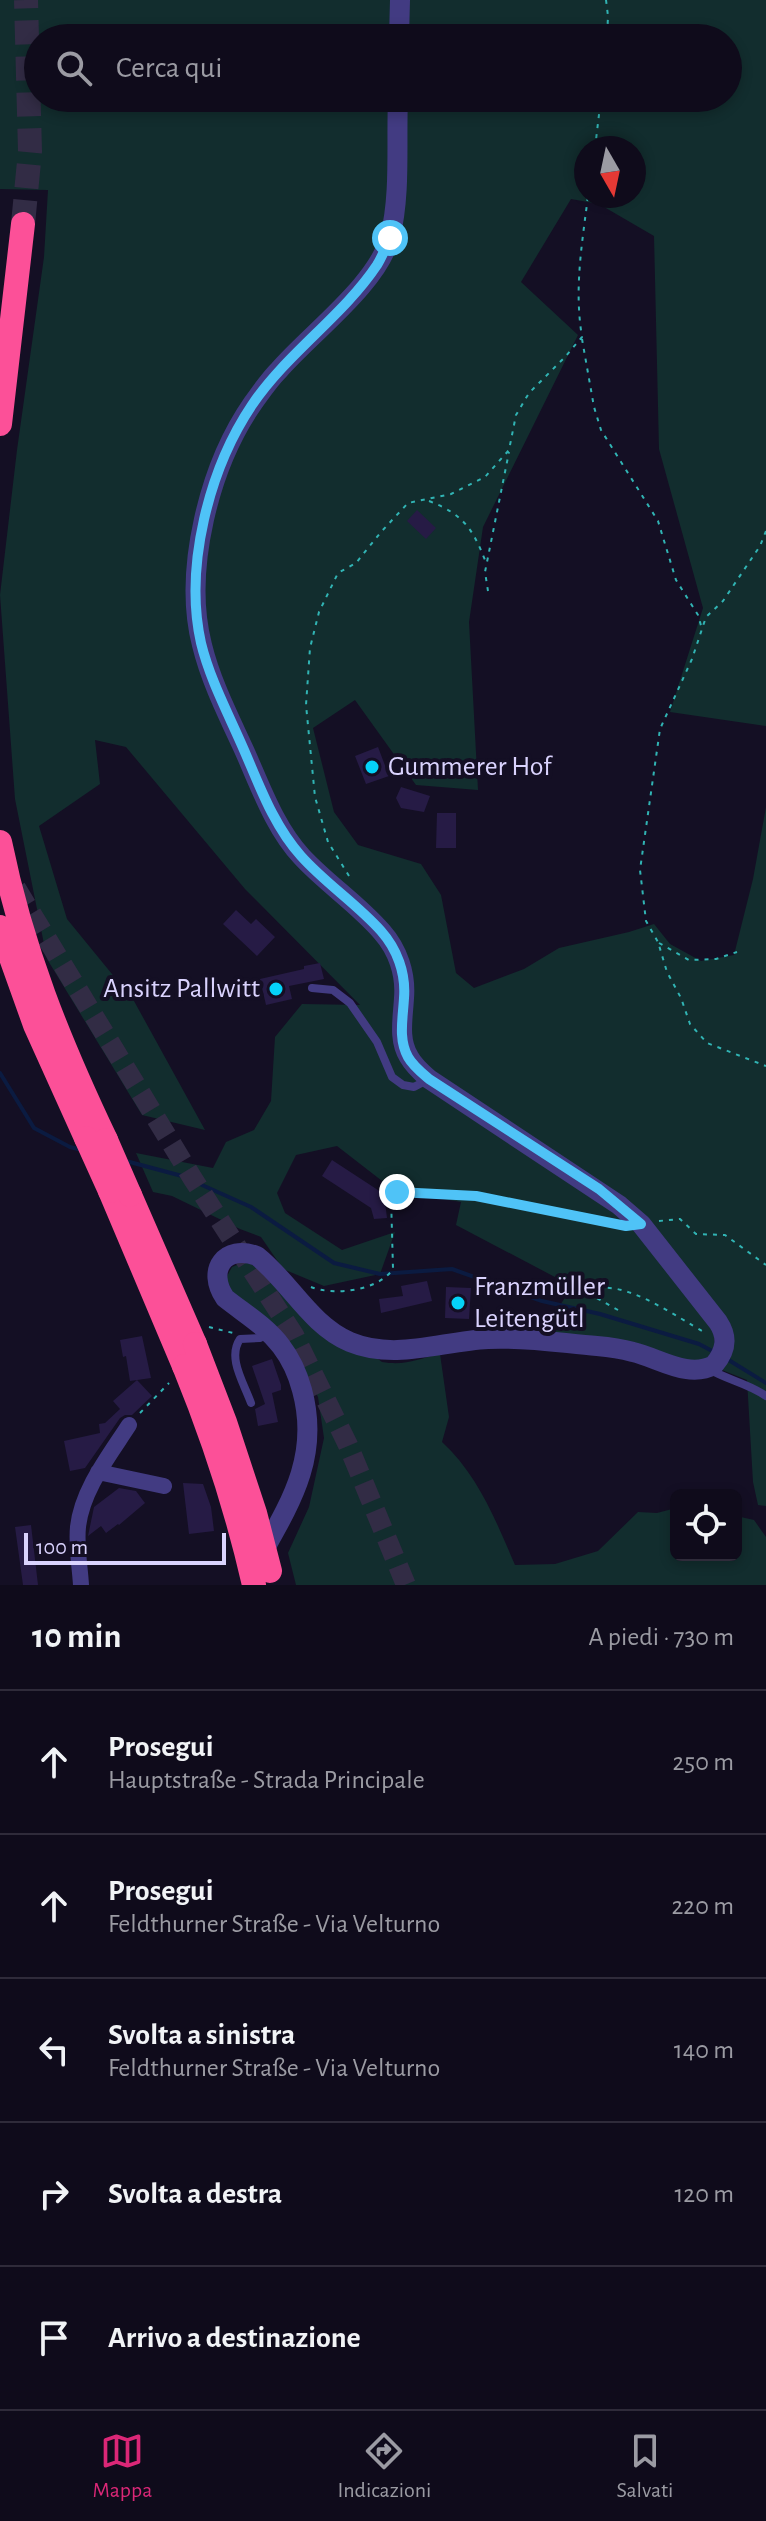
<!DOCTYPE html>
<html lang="it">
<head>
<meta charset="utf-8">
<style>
  :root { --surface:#0f0b1b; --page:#1d1928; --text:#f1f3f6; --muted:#9b9ba3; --line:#2f2b3a; --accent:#db2777 }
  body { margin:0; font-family:"Alegreya Sans",sans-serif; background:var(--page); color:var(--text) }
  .controls { position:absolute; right:24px; bottom:24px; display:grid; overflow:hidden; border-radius:12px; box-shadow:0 4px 12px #0003 }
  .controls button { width:72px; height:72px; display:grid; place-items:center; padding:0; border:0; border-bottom:2px solid var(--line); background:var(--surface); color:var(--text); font:40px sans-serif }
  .compass { position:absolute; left:574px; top:136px; width:72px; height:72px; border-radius:50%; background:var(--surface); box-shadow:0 4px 12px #0003; rotate:171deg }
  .scale { position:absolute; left:24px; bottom:20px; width:202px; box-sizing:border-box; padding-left:8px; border:4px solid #dad3fe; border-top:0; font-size:22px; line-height:28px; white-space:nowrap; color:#dad3fe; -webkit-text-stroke:6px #140f24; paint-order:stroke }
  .stop { position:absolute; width:24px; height:24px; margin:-18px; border:6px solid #4fc3f7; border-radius:50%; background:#fff }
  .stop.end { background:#4fc3f7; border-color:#fff; box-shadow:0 2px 8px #0008 }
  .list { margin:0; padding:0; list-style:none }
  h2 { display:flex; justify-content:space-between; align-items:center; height:104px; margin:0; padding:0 32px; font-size:34px }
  h2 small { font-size:26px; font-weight:400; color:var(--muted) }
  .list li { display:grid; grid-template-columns:52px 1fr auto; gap:24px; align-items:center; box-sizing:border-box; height:144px; padding:0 32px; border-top:2px solid var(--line) }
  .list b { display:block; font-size:30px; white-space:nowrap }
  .list p { margin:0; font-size:26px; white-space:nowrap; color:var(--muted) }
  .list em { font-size:26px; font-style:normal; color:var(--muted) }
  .icon { flex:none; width:44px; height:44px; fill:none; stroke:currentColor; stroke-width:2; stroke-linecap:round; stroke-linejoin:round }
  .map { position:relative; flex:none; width:766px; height:1585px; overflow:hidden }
  .search { position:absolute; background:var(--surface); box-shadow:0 4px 12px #0003; left:24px; right:24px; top:24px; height:88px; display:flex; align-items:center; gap:20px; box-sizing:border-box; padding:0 28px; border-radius:44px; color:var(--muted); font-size:30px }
  .sheet { height:824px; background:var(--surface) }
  nav { display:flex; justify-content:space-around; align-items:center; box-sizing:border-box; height:112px; border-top:2px solid var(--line); background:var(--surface); font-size:22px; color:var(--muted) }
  nav a { display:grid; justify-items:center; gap:4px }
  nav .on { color:var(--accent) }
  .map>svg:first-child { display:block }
  .green { fill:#122d2e; fill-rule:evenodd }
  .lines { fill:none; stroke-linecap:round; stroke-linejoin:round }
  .stream { stroke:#0b1b41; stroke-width:4 }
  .building { fill:#261b45 }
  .primary-tunnel { stroke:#322c45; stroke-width:20; stroke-dasharray:20 10; stroke-linecap:butt }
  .motorway-tunnel { stroke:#322c45; stroke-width:24; stroke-dasharray:24 12; stroke-linecap:butt }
  .path { stroke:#31b4b4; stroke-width:2; stroke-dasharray:4 6; stroke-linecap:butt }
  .service { stroke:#423b82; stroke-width:8 }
  .minor { stroke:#423b82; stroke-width:16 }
  .tertiary { stroke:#423b82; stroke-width:20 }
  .motorway { stroke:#fc5098; stroke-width:24 }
  .motorway-bridge { stroke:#fc5098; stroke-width:24 }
  .route { stroke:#4fc3f7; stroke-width:10 }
  .poi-dot { fill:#05d2f8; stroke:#140f24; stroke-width:3 }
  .labels { text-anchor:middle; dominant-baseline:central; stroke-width:8; stroke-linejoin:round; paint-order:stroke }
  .poi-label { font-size:28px; fill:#dad3fe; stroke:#140f24; text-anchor:start }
</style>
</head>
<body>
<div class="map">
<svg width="766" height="1585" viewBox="0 0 766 1585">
  <rect width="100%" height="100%" fill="#140f24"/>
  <path class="green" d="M0 0H766V726L670 712 703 608 659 449 654 236 599 204 571 199 521 282 578 335 483 527 469 622 478 790 416 785 355 700 313 728 334 812 358 845 421 864 441 895 456 973 474 988 524 969 559 948 629 932 654 924 670 944 701 961 734 955 753 879 766 807V1506L758 1505 753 1482 747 1380 722 1370 713 1329 715 1345 707 1360 697 1363 542 1335 572 1286 456 1225 461 1202 395 1191 337 1146 296 1155 277 1193 285 1213 342 1250 395 1232 380 1274 324 1286 283 1269 261 1237 240 1229 172 1196 153 1192 136 1153 213 1168 226 1142 254 1130 271 1101 275 1037 302 1004 360 1005 245 889 126 747 95 740 100 784 39 826 67 919 134 1001 205 1130 142 1115 47 959 15 799 0 595 17 450 44 257 48 190 0 189ZM38 38H728V98H38ZM586 148H634V196H586Z
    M244 1262 251 1264 382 1362C406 1366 417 1359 440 1354L449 1417 442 1442C478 1475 496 1521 515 1565L555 1564 598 1551 638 1512 657 1513 676 1508V1555H736V1516L754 1520 766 1537V1585H296L288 1553 309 1507 324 1438 318 1397 302 1366 233 1294 226 1278 232 1267Z"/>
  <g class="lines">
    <path class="stream" d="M0 1073 34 1128 70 1147 82 1150
      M126 1161 182 1176 251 1207 334 1263 380 1274 452 1269 542 1301 600 1314 699 1344 716 1353
      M727 1359 766 1383"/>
  </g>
  <path class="building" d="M417 510 436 528 426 539 407 521Z
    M378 747 389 776 366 784 355 756Z
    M401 787 430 796 424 812 401 808 396 798Z
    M437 813H456V848H436Z
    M236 910 251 924 256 919 275 937 257 956 223 924Z
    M320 963 324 979 289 986 292 999 266 1005 260 979 304 969V966Z
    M332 1160 384 1194 387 1218 374 1219 371 1208 322 1176Z
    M427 1281 432 1301 381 1313 379 1299 403 1296 401 1286Z
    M446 1287 471 1288 469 1319 445 1318Z
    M142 1336 151 1378 130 1381 126 1356 123 1357 120 1340Z
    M272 1359 281 1385V1390L272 1393 278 1422 258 1426 255 1409 265 1404 252 1366Z
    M137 1380 152 1396 132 1415H125L120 1418 85 1468 70 1471 64 1441 100 1433 99 1424 105 1423 120 1409 113 1401Z
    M183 1483 203 1484 211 1507 214 1531 189 1534Z
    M119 1488 136 1491 145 1503 119 1525 118 1524 106 1533 101 1526 88 1536 94 1507Z
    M31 1525 38 1585H23L15 1527Z"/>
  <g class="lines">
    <path class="primary-tunnel" d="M16 888 193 1179 294 1335 348 1445 406 1585"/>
    <path class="motorway-tunnel" d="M23 224 30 151 26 0"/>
    <path class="path" d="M606 0 608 16 607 38
      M595 148 601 98
      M582 339 594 407 601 430 658 521 676 580 698 615 702 629
      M429 501C462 514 472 527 485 560
      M766 531 760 546 723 601 706 617 692 659 660 729 640 870 646 921 658 942 667 972 681 998 690 1024 707 1043 766 1066
      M488 591 485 572 509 452
      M349 876 328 842 315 797 306 705 310 648 319 612 338 573 356 563 381 532 408 503 451 494 485 477 509 450 516 415 529 393 565 357 582 337C574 289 582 244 588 196
      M659 943 689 960 716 959 737 952
      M659 1221 680 1219 696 1234 725 1235 766 1265
      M311 1287C334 1296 378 1291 393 1269L391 1197 397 1192 476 1196 614 1224
      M618 1310 593 1296 592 1291C620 1276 678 1318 704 1332
      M209 1327 233 1333
      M140 1413 169 1383"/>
    <path class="service" d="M312 988 333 990 350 1003 377 1042 392 1077 403 1085 414 1087 427 1080
      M709 1369C727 1380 748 1383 766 1396
      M251 1403C244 1383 227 1358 240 1339L260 1338 268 1332"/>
    <path class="minor" d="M98 1472 164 1486
      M81 1585C80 1567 76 1546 78 1527 82 1490 109 1456 129 1425"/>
    <path class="tertiary" d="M399 38 400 0
      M260 1557C291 1502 320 1456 302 1390 298 1375 291 1359 281 1346 266 1326 245 1314 225 1298 206 1270 225 1244 257 1256 290 1282 310 1325 350 1342 396 1361 442 1341 488 1339 524 1337 561 1343 597 1346 609 1347 622 1349 633 1352 659 1358 688 1379 714 1365 726 1351 728 1337 718 1322L641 1224 619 1205 429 1079C422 1073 414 1066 409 1057 398 1039 403 1018 404 998 406 974 398 950 382 932 358 904 327 884 302 857 275 828 261 788 245 752 229 717 211 682 202 645 183 571 209 466 253 403 261 392 269 380 279 370 311 333 378 284 390 237 401 194 396 142 398 98"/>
    <path class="motorway" d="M0 424 23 224
      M0 842C22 950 59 1041 106 1140
      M0 927 35 1025 86 1138
      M110 1191 184 1366
      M130 1195 195 1344"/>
    <path class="motorway-bridge" d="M86 1138 110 1191
      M106 1140 130 1195
      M195 1344 225 1422 255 1513 270 1571
      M184 1366C213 1437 237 1510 254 1585"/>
  </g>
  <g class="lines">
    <path class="route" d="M390 238C386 247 382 257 377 265 343 316 287 353 252 405 209 469 184 567 201 643 210 680 229 715 244 750 260 787 274 826 301 856 325 883 357 904 381 931 397 949 406 973 404 998 403 1018 398 1039 408 1057 413 1066 422 1073 429 1079L599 1189 641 1224 626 1226 476 1196 397 1192"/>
  </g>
  <g class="poi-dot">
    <circle cx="372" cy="767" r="8"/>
    <circle cx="276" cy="989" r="8"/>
    <circle cx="458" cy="1303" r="8"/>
  </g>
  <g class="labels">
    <g class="poi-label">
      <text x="388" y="767">Gummerer Hof</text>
      <text x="260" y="989" text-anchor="end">Ansitz Pallwitt</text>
      <text x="474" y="1287">Franzmüller<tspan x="474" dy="32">Leitengütl</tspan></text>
    </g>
  </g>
</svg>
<div class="controls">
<button><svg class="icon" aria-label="locate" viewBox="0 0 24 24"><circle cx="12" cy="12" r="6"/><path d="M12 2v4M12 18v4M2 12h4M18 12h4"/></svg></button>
</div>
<svg class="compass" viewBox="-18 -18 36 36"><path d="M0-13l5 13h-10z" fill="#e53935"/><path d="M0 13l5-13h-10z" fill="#9b9ba3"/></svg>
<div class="scale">100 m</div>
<div class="stop" style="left:390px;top:238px"></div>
<div class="stop end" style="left:397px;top:1192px"></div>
<div class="search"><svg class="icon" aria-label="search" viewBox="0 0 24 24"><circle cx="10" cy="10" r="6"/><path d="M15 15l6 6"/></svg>Cerca qui</div>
</div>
<section class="sheet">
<h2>10 min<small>A piedi · 730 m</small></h2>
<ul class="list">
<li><svg class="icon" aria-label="ahead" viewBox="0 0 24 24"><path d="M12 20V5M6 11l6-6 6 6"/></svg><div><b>Prosegui</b><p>Hauptstraße - Strada Principale</p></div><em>250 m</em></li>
<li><svg class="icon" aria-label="ahead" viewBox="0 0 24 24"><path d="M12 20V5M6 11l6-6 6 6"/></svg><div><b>Prosegui</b><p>Feldthurner Straße - Via Velturno</p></div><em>220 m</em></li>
<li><svg class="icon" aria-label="left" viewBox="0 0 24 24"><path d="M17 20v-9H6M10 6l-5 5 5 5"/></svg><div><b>Svolta a sinistra</b><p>Feldthurner Straße - Via Velturno</p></div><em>140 m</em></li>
<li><svg class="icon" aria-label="right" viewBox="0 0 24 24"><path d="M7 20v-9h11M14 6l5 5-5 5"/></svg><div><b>Svolta a destra</b></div><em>120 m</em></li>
<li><svg class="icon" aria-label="arrive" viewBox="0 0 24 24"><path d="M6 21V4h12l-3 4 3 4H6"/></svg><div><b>Arrivo a destinazione</b></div></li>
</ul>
</section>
<nav>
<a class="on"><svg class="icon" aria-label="map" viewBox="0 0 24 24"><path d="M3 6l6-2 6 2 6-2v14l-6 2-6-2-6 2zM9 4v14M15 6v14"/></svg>Mappa</a>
<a><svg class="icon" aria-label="directions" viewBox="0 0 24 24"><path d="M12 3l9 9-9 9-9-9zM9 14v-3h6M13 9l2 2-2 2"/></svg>Indicazioni</a>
<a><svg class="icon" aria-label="saved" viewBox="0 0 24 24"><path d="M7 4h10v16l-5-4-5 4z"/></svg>Salvati</a>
</nav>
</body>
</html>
